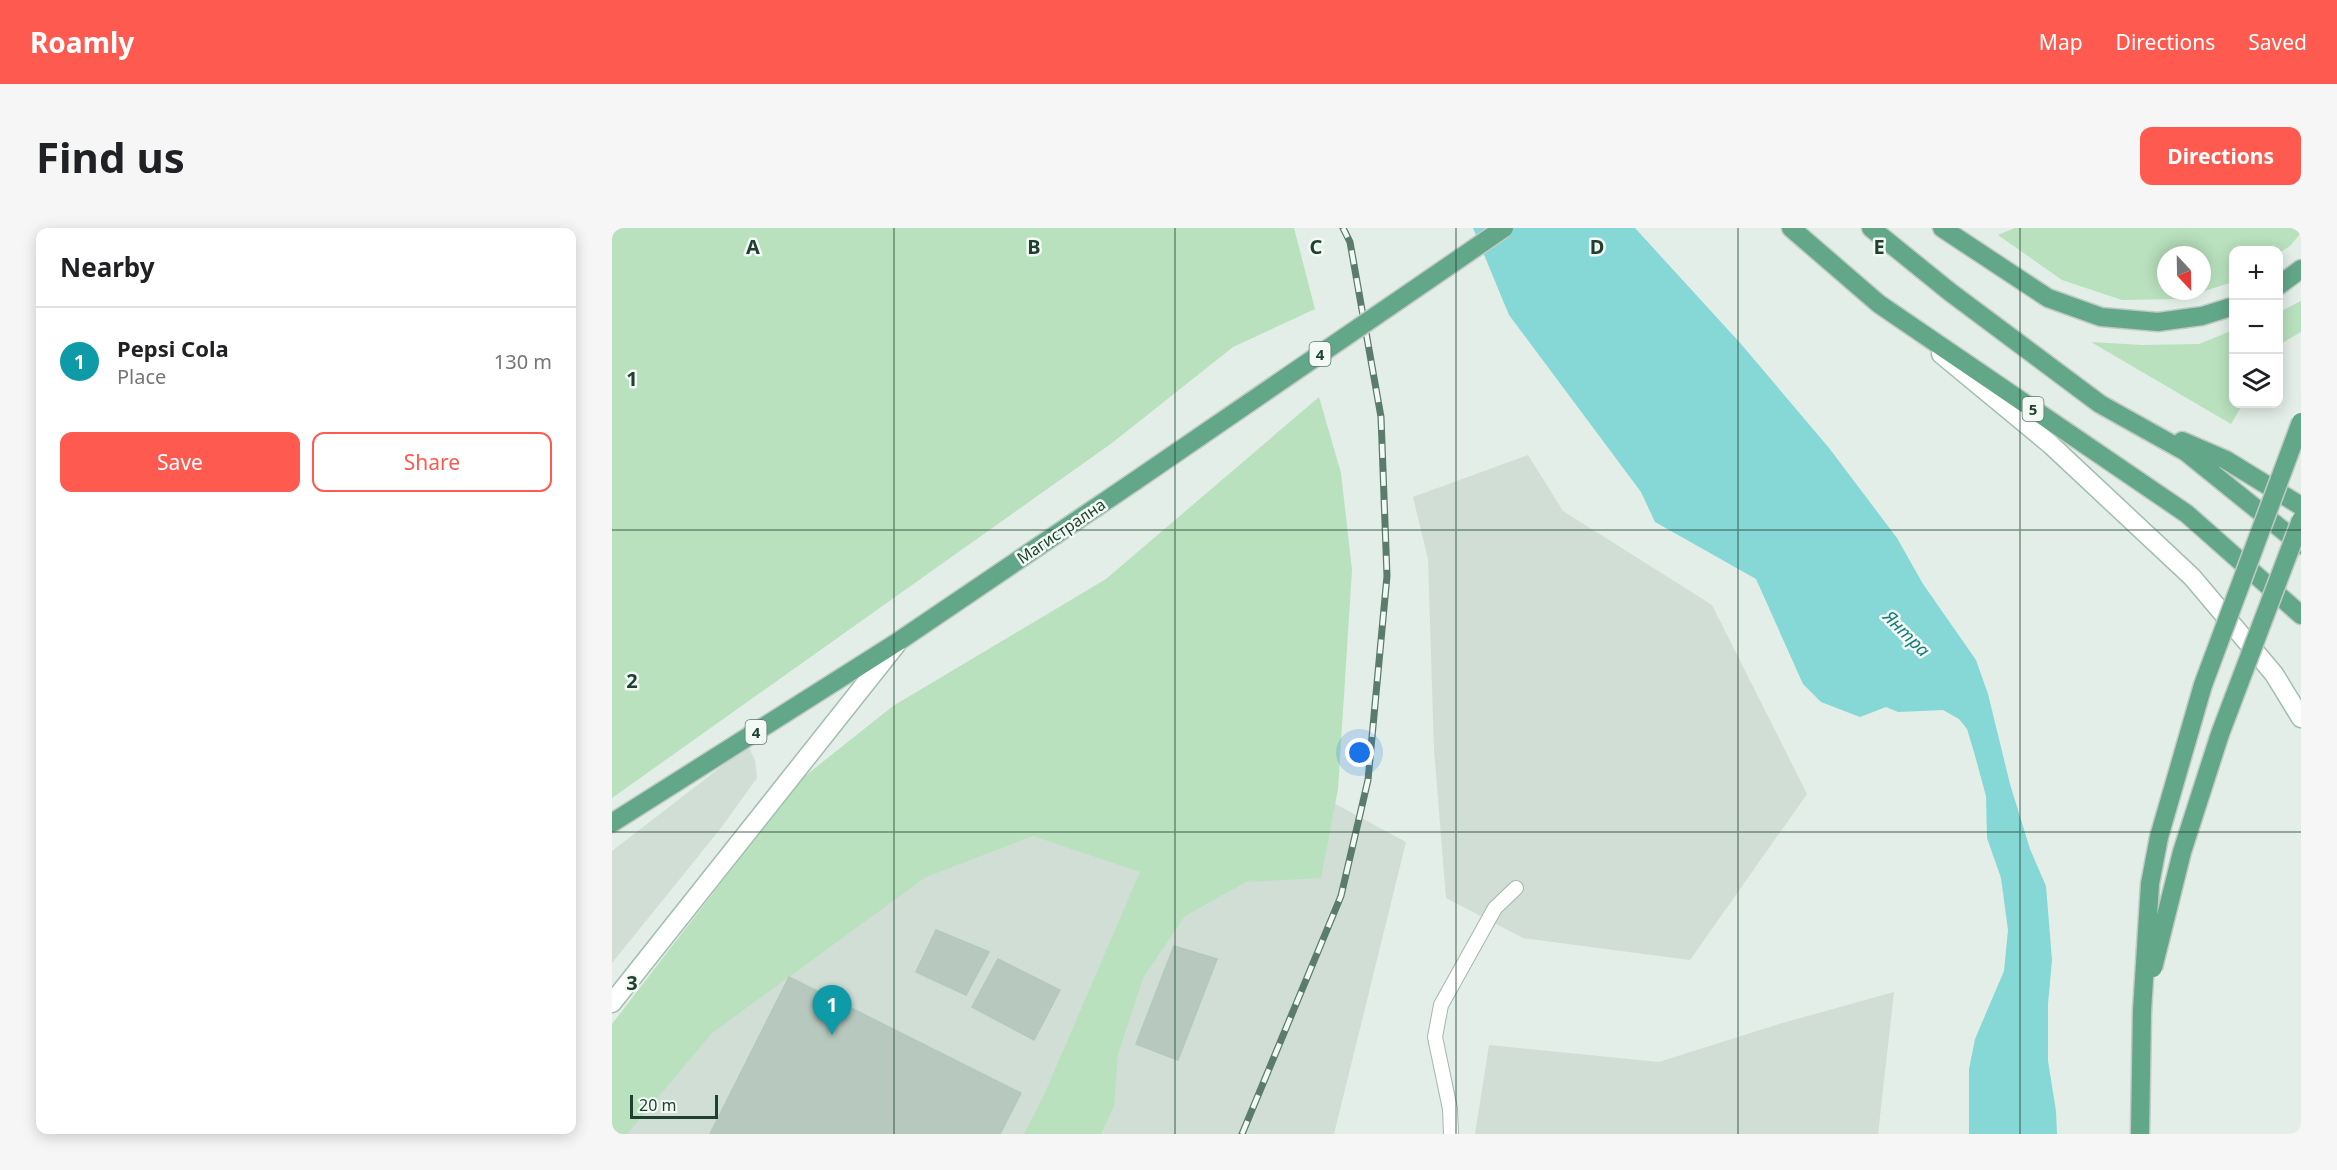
<!DOCTYPE html>
<html lang="en">
<head>
<meta charset="utf-8">
<style>
  :root { --surface:#fff; --page:#f6f6f6; --text:#202124; --muted:#757577; --line:#e0e0e0; --accent:#fe5a50 }
  body { margin:0; font-family:"Noto Sans",sans-serif; background:var(--page); color:var(--text) }
  .controls { position:absolute; right:18px; top:18px; display:grid; overflow:hidden; border-radius:12px; box-shadow:0 3px 15px #0003 }
  .controls button { width:54px; height:54px; display:grid; place-items:center; padding:0; border:0; border-bottom:2px solid var(--line); background:var(--surface); color:var(--text); font:30px sans-serif }
  .compass { position:absolute; left:1545px; top:18px; width:54px; height:54px; border-radius:50%; background:var(--surface); box-shadow:0 3px 15px #0003; rotate:158deg }
  .scale { position:absolute; left:18px; bottom:15px; width:88px; box-sizing:border-box; padding-left:6px; border:3px solid #204132; border-top:0; font-size:16px; line-height:21px; white-space:nowrap; color:#204132; -webkit-text-stroke:4px #f3faf5; paint-order:stroke }
  .you { position:absolute; left:748px; top:525px; width:21px; height:21px; margin:-15px; border:4px solid #fff; border-radius:50%; background:#1a73e8; box-shadow:0 0 0 9px #1a73e833 }
  .badge { display:grid; place-items:center; width:39px; height:39px; border-radius:50%; background:var(--accent); color:#fff; font-size:20px; font-weight:700 }
  .pin { position:absolute; translate:-50% -50px; filter:drop-shadow(0 2px 3px #0008) }
  .pin::after { content:''; position:absolute; top:32px; width:21px; height:18px; background:inherit; clip-path:polygon(0 0,100% 0,50% 100%) }
  .list { margin:0; padding:0; list-style:none }
  h2 { display:flex; justify-content:space-between; align-items:center; height:78px; margin:0; padding:0 24px; font-size:26px }
  h2 small { font-size:20px; font-weight:400; color:var(--muted) }
  .list li { display:grid; grid-template-columns:39px 1fr auto; gap:18px; align-items:center; box-sizing:border-box; height:108px; padding:0 24px; border-top:2px solid var(--line) }
  .list b { display:block; font-size:22px; white-space:nowrap }
  .list p { margin:0; font-size:20px; white-space:nowrap; color:var(--muted) }
  .list em { font-size:20px; font-style:normal; color:var(--muted) }
  .actions { display:flex; gap:12px; padding:18px 24px }
  .actions a { flex:1; padding:14px 0; border:2px solid var(--accent); border-radius:12px; text-align:center; font-size:21px; color:var(--accent) }
  .actions .main { background:var(--accent); color:#fff }
  .icon { flex:none; width:33px; height:33px; fill:none; stroke:currentColor; stroke-width:2; stroke-linecap:round; stroke-linejoin:round }
  .map { position:relative; flex:none; width:1689px; height:906px; overflow:hidden; border-radius:12px }
  header { display:flex; align-items:center; gap:36px; box-sizing:border-box; height:84px; padding:0 30px; background:var(--accent); color:#fff }
  header strong { font-size:28px }
  nav { display:flex; gap:33px; margin-inline-start:auto; font-size:21px }
  .intro { display:flex; align-items:center; justify-content:space-between; box-sizing:border-box; height:144px; padding:0 36px }
  h1 { margin:0; font-size:42px }
  .button { padding:15px 27px; border-radius:12px; background:var(--accent); color:#fff; font-size:21px; font-weight:700 }
  main { display:flex; gap:36px; padding:0 36px }
  aside { flex:1; background:var(--surface); border-radius:12px; box-shadow:0 3px 15px #0003 }
  .map>svg:first-child { display:block }
  .built { fill:#d0ded5 }
  .green { fill:#b9e1bd; fill-rule:evenodd }
  .water { fill:#85d8d5 }
  .building { fill:#b7c9bf; stroke:#b4c8bc; stroke-width:1.5 }
  .lines { fill:none; stroke-linecap:round; stroke-linejoin:round }
  .lane-casing { stroke:#a4b7ad; stroke-width:16 }
  .secondary-casing { stroke:#a2beaf; stroke-width:21 }
  .primary-casing { stroke:#c1cac6; stroke-width:21 }
  .lane { stroke:#fff; stroke-width:14 }
  .secondary { stroke:#fff; stroke-width:18 }
  .primary { stroke:#63a789; stroke-width:18 }
  .rail-casing { stroke:#5b7c6d; stroke-width:7 }
  .rail { stroke:#f3faf5; stroke-width:4.5; stroke-dasharray:14; stroke-linecap:butt }
  .primary-bridge-casing { stroke:#c1cac6; stroke-width:21; stroke-linecap:butt }
  .primary-bridge { stroke:#63a789; stroke-width:18 }
  .grid { fill:none; stroke:#204132; stroke-width:1.5; stroke-opacity:0.55 }
  .labels { text-anchor:middle; dominant-baseline:central; stroke-width:5; stroke-linejoin:round; paint-order:stroke }
  .shield { fill:#f3faf5; stroke:#5f786c; stroke-width:1.5 }
  .shield-label { font-size:15px; font-weight:bold; fill:#204132 }
  .street-label { font-size:16px; fill:#204132; stroke:#f3faf5 }
  .water-label { font-size:18px; font-style:italic; fill:#147d7b; stroke:#f3faf5 }
  .grid-label { font-size:20px; text-anchor:middle; font-weight:bold; fill:#204132; stroke:#f3faf5; stroke-width:5; stroke-linejoin:round; paint-order:stroke }
</style>
</head>
<body>
<header>
<strong>Roamly</strong>
<nav><a>Map</a><a>Directions</a><a>Saved</a></nav>
</header>
<div class="intro"><h1>Find us</h1><a class="button">Directions</a></div>
<main>
<aside>
<h2>Nearby<small></small></h2>
<ul class="list">
<li><span class="badge" style="background:#0f9aa8">1</span><div><b>Pepsi Cola</b><p>Place</p></div><em>130 m</em></li>
</ul>
<div class="actions"><a class="main">Save</a><a>Share</a></div>
</aside>
<div class="map">
<svg width="1689" height="906" viewBox="0 0 1689 906">
  <rect width="100%" height="100%" fill="#e2eee7"/>
  <path class="built" d="M916 227 951 283 1100 377 1195 566 1078 732 911 710 834 670 822 521 816 331 801 269Z
    M612 516 794 614 722 906H0V898L336 536Z
    M136 518 143 532 145 550 109 600 0 735V623Z
    M1282 764 1266 906H863L877 817 1047 834 1167 796Z"/>
  <path class="green" d="M0 0H682L703 81 621 119 500 215 0 570Z
    M1403 0H1689V5L1678 18 1667 25 1666 22H1622L1621 54 1567 71 1510 72 1450 52 1386 7ZM1554 27H1590V63H1554Z
    M1689 73V104L1667 117V84Z
    M1621 102 1622 176H1631L1619 196 1479 114 1530 117 1587 116Z
    M707 169 729 245 740 342 726 561 709 650 634 654 573 688 531 750 506 826 502 878 489 906H412L432 867 528 644 421 608 314 649 100 805 15 906H0V796L188 552 281 478 494 351Z"/>
  <path class="water" d="M861 0H1023L1129 116 1217 220 1285 310 1311 356 1364 432 1376 466 1398 556 1418 621 1434 658 1440 732 1436 776V833L1444 883 1445 906H1357V841L1363 811 1392 743 1396 702 1389 650 1375 610 1374 568 1362 524 1355 501 1347 491 1331 482 1286 484 1274 479 1248 489 1209 474 1191 456 1144 351 1043 294 1029 264 897 87Z"/>
  <path class="building" d="M324 702 377 724 354 767 304 744Z
    M562 718 605 731 566 832 524 816Z
    M386 731 448 762 422 812 360 779Z
    M177 749 409 865 388 906H98Z"/>
  <g class="lines">
    <defs>
      <path id="lane" d="M839 906 838 881 823 809 829 777 883 680 904 660"/>
      <path id="secondary" d="M1329 126 1439 217 1580 349 1662 446 1689 490
        M0 775 284 417"/>
      <path id="primary" d="M1179 0 1267 76 1575 286 1689 387
        M1259 0 1338 64 1488 176 1574 224 1689 317
        M1330 0 1436 70 1489 89 1546 94 1590 88 1622 78
        M1666 58 1689 41
        M1570 213 1614 232 1689 278
        M0 595 287 413 523 253
        M1528 906 1530 783"/>
    </defs>
    <use href="#lane" class="lane-casing"/>
    <use href="#secondary" class="secondary-casing"/>
    <use href="#primary" class="primary-casing"/>
    <use href="#lane" class="lane"/>
    <use href="#secondary" class="secondary"/>
    <use href="#primary" class="primary"/>
    <defs>
      <path id="rail" d="M630 906 729 668 756 552 775 348 769 189 738 14 731 0"/>
    </defs>
    <use href="#rail" class="rail-casing"/>
    <use href="#rail" class="rail"/>
    <defs>
      <path id="primary-bridge" d="M523 253 892 0
        M1541 740 1570 624 1608 506 1689 292
        M1530 783 1538 656 1547 609 1591 457 1689 194"/>
    </defs>
    <use href="#primary-bridge" class="primary-bridge-casing"/>
    <use href="#primary-bridge" class="primary-bridge"/>
  </g>
  <path class="grid" d="M282 0V906M563 0V906M844 0V906M1126 0V906M1408 0V906M0 302H1689M0 604H1689"/>
  <g class="labels">
    <g class="shield">
      <rect x="697.5" y="114" width="21" height="24" rx="4.5"/>
      <rect x="1410.5" y="169" width="21" height="24" rx="4.5"/>
      <rect x="133.5" y="492" width="21" height="24" rx="4.5"/>
    </g>
    <g class="shield-label">
      <text x="708" y="126">4</text>
      <text x="1421" y="181">5</text>
      <text x="144" y="504">4</text>
    </g>
    <g class="street-label">
      <text transform="translate(449 303) rotate(-34)">Магистрална</text>
    </g>
    <g class="water-label">
      <text transform="translate(1295 405) rotate(45)">Янтра</text>
    </g>
  </g>
  <g class="grid-label">
    <text x="141" y="26">A</text>
    <text x="422" y="26">B</text>
    <text x="704" y="26">C</text>
    <text x="985" y="26">D</text>
    <text x="1267" y="26">E</text>
    <text x="20" y="158">1</text>
    <text x="20" y="460">2</text>
    <text x="20" y="762">3</text>
  </g>
</svg>
<div class="controls">
<button>+</button>
<button>−</button>
<button><svg class="icon" aria-label="layers" viewBox="0 0 24 24"><path d="M12 4l9 5-9 5-9-5zM3 14l9 5 9-5"/></svg></button>
</div>
<svg class="compass" viewBox="-18 -18 36 36"><path d="M0-13l5 13h-10z" fill="#e53935"/><path d="M0 13l5-13h-10z" fill="#757577"/></svg>
<div class="scale">20 m</div>
<div class="you"></div>
<div class="pin badge" style="left:220px;top:807px;background:#0f9aa8">1</div>
</div>
</main>
</body>
</html>
